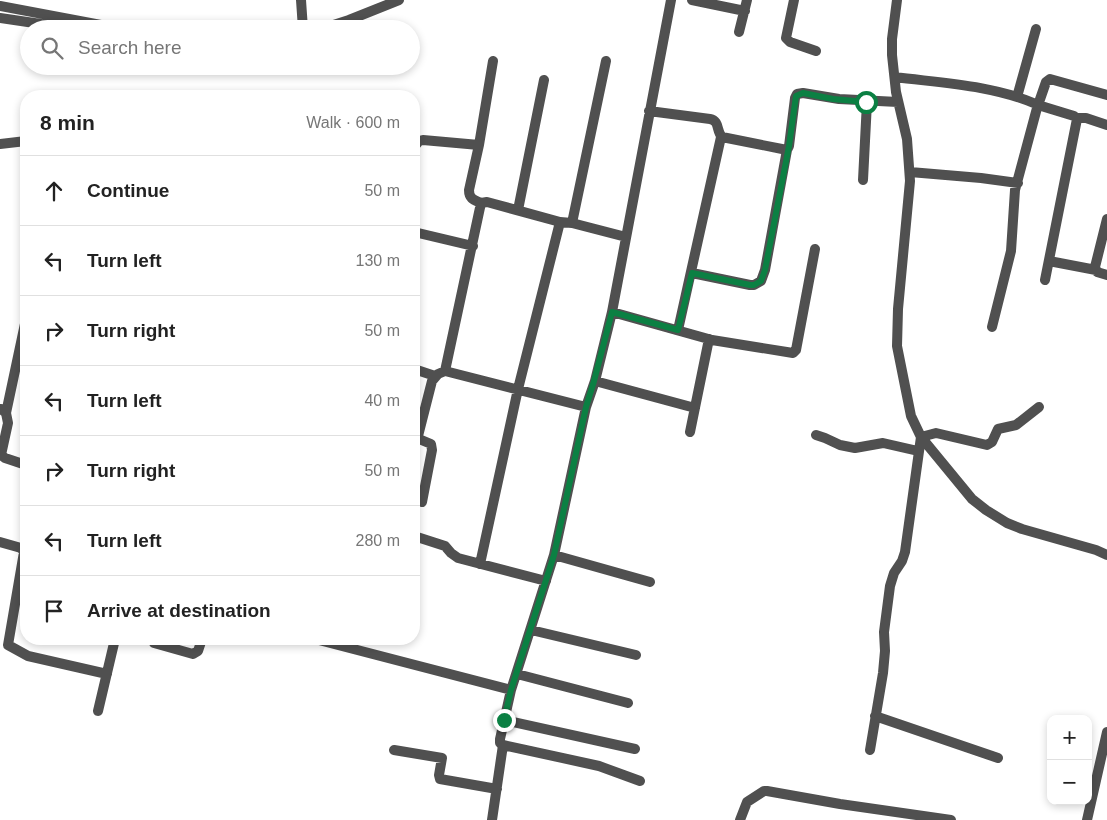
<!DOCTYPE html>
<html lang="en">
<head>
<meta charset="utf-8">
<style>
  :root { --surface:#fff; --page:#f6f6f6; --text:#222; --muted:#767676; --line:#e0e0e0 }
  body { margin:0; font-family:Helvetica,sans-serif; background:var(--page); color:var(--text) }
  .controls { position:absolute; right:15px; bottom:15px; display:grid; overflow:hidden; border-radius:10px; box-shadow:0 2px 8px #0003 }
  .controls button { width:45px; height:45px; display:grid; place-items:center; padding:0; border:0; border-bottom:1px solid var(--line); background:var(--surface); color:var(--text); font:25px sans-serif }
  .stop { position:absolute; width:15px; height:15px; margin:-11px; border:4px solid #0b8043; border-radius:50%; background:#fff }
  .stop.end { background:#0b8043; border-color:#fff; box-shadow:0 1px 5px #0008 }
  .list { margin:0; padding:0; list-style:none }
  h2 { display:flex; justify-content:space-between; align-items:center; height:65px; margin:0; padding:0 20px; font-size:21px }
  h2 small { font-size:16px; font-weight:400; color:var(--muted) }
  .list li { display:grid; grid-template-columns:32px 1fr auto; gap:15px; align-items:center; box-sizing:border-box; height:70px; padding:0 20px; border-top:1px solid var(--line) }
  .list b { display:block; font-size:19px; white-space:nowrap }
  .list em { font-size:16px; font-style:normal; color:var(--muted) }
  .icon { flex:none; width:28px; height:28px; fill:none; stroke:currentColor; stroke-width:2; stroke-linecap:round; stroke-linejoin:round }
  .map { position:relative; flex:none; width:1107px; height:820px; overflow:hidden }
  .search { position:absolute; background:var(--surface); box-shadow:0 2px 8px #0003; left:20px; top:20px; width:400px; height:55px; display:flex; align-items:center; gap:12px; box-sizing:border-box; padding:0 18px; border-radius:28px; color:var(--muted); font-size:19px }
  .panel { position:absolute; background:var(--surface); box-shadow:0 2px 8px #0003; left:20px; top:90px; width:400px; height:555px; border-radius:20px }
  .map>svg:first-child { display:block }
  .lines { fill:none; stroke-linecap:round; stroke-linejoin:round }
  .minor { stroke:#505050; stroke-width:10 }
  .route { stroke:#0b8043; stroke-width:6 }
</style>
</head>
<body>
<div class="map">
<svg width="1107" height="820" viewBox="0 0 1107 820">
  <rect width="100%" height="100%" fill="#fff"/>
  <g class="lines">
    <path class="minor" d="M301 0 303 29
      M692 0 745 11
      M794 0 786 38 790 42 816 51
      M897 0 892 39V55L896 92 907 139 910 181 898 309 897 346 911 416 921 437 972 499 986 510 1007 523 1022 529 1096 550 1107 555
      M0 6 122 29
      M0 18 75 29
      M321 29 349 20 399 0
      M739 32 747 0
      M895 77C941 83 992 85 1036 104L1037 108 1015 190 1011 251 992 327
      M1017 97 1036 29
      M1038 105 1074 116 1077 119 1045 280
      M1037 108 1046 82 1050 79 1107 95
      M649 111 710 119C720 121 716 131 722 137L787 150 789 146 795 98 797 94 803 93 839 99 898 102
      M1077 118H1086L1107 125
      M0 144 26 141
      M414 147 419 141 423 140 479 145
      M910 172 981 178 1018 183
      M863 180 867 102
      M414 184V196
      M481 203C474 200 469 199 469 190L479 145 493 61
      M518 210 544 80
      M1107 219 1095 267 1097 272 1107 275
      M572 223 626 237
      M414 232 473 246
      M1049 261 1096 270
      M692 273 750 285H754L761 281 765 270 787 150
      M612 312 712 340 793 353 796 350 815 249
      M678 330 721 137
      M414 369 435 376
      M595 381 695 408
      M586 407 445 371 481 203 487 202 560 222 572 223 606 61
      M1 409 6 413 8 423 1 455 5 458 26 465
      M6 413 26 319
      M690 432 709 339
      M816 435 825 438 840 445 855 448 883 443 918 451
      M422 502 432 450 431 444 419 439 418 436 432 381 438 374 445 371
      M414 536 445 546 451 553 458 558 546 581
      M0 542 21 548 24 552 8 645 28 656 107 674
      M554 555 650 582
      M480 564 518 389 560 222
      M531 630 636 655
      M315 639 511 690
      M154 643 193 654 198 651 202 639
      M517 674 628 703
      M98 711 115 639
      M875 716 998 758
      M504 720 635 749
      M503 745 599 766 640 781
      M394 750 442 758 439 775 440 779 497 789
      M870 750 883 673 885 651 884 632 890 586 894 573 902 561 905 552 921 437 936 433 987 445 992 442 998 429 1016 425 1039 407
      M492 820 503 745 500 743V739L511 690 554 555 586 407 595 381 612 312 671 0
      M740 820 747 802 764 791H767L840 804 951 820
      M1087 820 1107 732"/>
  </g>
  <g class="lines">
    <path class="route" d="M504 720 511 690 554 555 586 407 594 381 612 312 678 330 692 273 750 285H754L761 281 765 270 789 146 796 96 803 93 833 99 866 102"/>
  </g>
</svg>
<div class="controls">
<button>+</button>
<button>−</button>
</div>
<div class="stop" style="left:866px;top:102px"></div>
<div class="stop end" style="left:504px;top:720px"></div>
<div class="search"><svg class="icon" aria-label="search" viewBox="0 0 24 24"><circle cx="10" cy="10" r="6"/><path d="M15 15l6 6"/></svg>Search here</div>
<section class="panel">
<h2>8 min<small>Walk · 600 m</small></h2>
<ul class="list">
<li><svg class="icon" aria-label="ahead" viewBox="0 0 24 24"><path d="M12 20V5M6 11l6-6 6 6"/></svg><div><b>Continue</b></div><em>50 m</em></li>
<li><svg class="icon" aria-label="left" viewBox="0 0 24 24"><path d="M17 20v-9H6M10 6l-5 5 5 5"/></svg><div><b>Turn left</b></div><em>130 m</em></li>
<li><svg class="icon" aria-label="right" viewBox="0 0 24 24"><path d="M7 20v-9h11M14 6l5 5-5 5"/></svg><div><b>Turn right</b></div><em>50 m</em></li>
<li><svg class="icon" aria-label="left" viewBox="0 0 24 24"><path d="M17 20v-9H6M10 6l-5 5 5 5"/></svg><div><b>Turn left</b></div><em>40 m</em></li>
<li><svg class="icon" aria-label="right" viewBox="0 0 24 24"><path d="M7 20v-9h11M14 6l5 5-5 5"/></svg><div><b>Turn right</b></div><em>50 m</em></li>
<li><svg class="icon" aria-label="left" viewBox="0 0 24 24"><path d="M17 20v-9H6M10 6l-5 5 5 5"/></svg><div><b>Turn left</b></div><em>280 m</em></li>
<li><svg class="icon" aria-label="arrive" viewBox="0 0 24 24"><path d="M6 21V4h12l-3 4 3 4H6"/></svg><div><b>Arrive at destination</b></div></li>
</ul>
</section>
</div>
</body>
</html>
